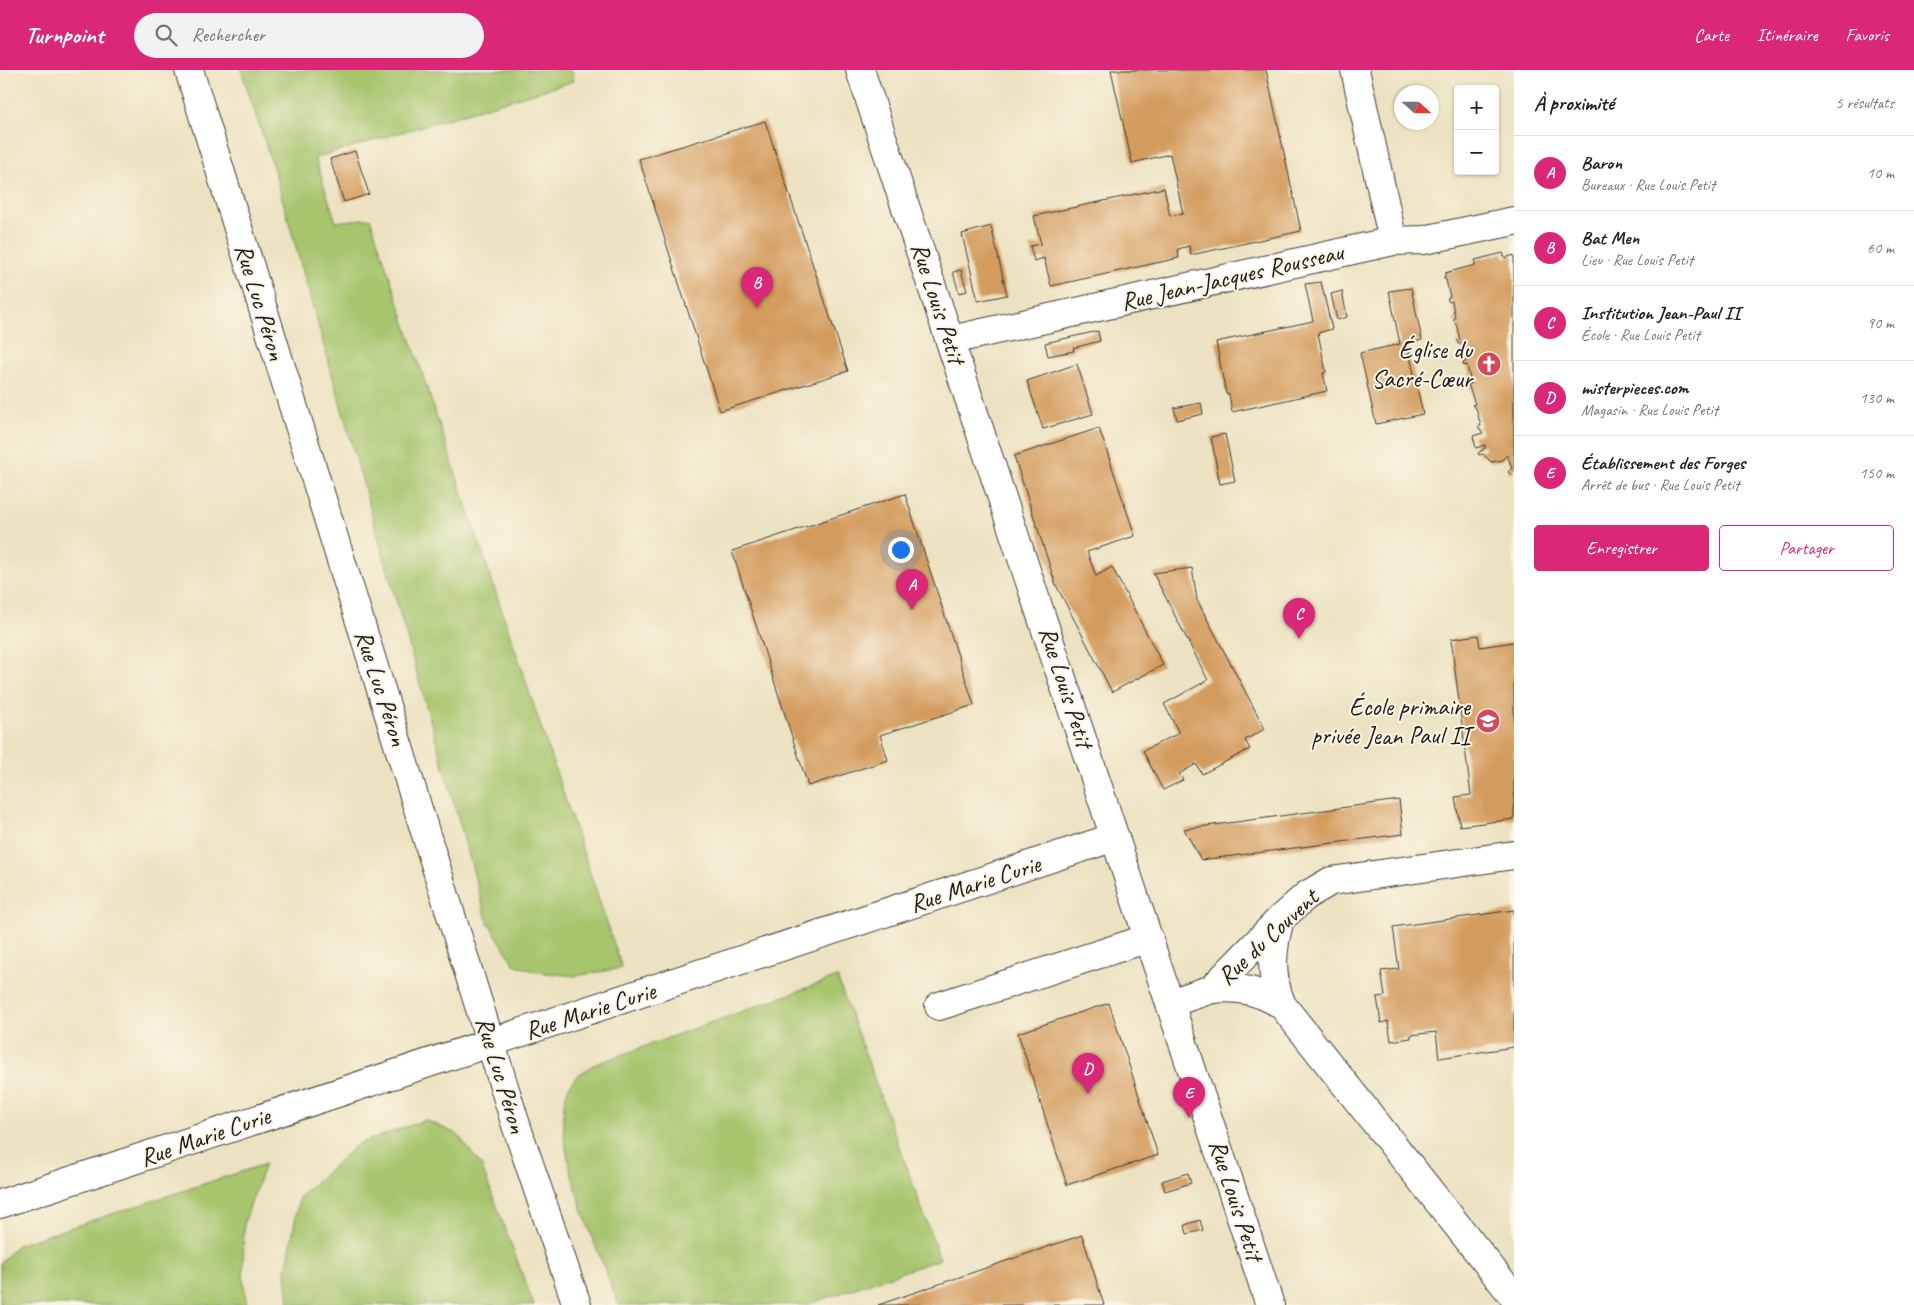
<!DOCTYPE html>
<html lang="fr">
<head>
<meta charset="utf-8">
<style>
  :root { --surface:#fff; --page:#f2f2f2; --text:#222; --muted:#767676; --line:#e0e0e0; --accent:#db2777 }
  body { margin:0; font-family:Caveat,sans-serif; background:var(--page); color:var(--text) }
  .controls { position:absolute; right:15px; top:15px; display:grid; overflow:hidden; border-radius:5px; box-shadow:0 1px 4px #0004 }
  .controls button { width:45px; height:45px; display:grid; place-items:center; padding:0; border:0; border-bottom:1px solid var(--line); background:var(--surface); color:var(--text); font:25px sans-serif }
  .compass { position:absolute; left:1394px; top:15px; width:45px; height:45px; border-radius:50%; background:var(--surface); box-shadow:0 1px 4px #0004; rotate:111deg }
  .you { position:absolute; left:900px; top:479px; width:18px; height:18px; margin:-12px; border:4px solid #fff; border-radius:50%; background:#1a73e8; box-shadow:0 0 0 8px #1a73e833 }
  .badge { display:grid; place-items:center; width:32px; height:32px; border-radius:50%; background:var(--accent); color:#fff; font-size:16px; font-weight:700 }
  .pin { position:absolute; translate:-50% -41px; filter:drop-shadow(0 1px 2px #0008) }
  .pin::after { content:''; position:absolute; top:26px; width:18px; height:15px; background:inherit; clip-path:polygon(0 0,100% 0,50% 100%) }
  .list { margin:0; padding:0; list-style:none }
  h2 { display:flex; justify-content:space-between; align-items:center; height:65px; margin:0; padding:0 20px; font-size:21px }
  h2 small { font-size:16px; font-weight:400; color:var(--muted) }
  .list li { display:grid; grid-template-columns:32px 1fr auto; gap:15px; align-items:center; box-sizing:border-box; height:75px; padding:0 20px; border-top:1px solid var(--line) }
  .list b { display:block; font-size:19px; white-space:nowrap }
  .list p { margin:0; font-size:16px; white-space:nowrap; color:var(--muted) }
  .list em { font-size:16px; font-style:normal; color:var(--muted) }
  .actions { display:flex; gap:10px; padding:15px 20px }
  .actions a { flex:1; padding:11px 0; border:1px solid var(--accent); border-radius:5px; text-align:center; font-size:18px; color:var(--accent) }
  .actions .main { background:var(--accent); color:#fff }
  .icon { flex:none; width:28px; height:28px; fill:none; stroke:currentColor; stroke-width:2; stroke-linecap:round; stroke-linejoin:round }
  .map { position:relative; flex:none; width:1514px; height:1235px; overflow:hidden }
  header { display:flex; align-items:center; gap:30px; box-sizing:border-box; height:70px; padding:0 25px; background:var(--accent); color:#fff }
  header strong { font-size:24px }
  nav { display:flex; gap:28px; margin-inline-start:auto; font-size:18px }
  .search { width:350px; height:45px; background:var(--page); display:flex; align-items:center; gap:12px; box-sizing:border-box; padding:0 18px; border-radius:28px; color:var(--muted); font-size:19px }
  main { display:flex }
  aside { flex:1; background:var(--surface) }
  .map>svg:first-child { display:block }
  .green { fill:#a6c56d; stroke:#617044 }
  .building { fill:#d39b5d }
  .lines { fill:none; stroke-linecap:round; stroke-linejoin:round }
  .minor-casing { stroke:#3b3a35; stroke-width:30 }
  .minor { stroke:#fff; stroke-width:28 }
  .labels { text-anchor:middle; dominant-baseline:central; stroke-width:4; stroke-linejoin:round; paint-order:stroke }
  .street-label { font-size:25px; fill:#1c1c1c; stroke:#fcf5e5 }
  .poi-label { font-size:25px; fill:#1c1c1c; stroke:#fcf5e5; text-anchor:end }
</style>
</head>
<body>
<header>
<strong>Turnpoint</strong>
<div class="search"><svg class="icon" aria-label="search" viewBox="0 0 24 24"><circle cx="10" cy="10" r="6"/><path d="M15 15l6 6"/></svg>Rechercher</div>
<nav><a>Carte</a><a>Itinéraire</a><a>Favoris</a></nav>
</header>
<main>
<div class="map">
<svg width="1514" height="1235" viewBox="0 0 1514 1235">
  <rect width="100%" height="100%" fill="#fcf5e5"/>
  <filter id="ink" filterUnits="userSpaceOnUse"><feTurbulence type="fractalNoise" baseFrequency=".02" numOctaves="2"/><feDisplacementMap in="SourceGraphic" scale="10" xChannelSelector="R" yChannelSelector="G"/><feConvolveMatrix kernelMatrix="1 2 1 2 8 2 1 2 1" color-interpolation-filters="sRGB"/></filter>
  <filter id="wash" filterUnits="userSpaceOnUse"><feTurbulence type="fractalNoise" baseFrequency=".0096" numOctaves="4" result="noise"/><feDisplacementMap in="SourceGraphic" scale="20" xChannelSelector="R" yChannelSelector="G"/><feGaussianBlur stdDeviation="1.12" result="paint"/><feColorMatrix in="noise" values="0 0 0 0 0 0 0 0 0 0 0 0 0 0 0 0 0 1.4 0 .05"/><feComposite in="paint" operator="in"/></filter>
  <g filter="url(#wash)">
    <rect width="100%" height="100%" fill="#ece2c1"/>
    <path class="green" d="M241 0H572L574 11 315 88 336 152 370 148 622 898 576 906 536 902 514 894 487 850 274 100Z
      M837 907 940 1189 806 1235H619C601 1187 537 1051 575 1008 580 1003 588 999 593 995Z
      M425 1050 457 1064 481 1095 534 1235H289L286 1202 299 1127 358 1074Z
      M265 1094 244 1153 243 1207 247 1235H0V1193L17 1175Z"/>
    <g id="blocks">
      <path class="building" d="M1111 0H1266L1301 161 1191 185 1189 176 1178 179 1179 188 1051 216 1044 188 1034 191 1030 176 1041 174 1034 146 1164 118 1170 146 1183 144 1170 84 1132 93Z
        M765 51 848 301 720 341 639 89Z
        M355 81 369 124 344 132 330 89Z
        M991 156 1007 225 978 231 962 164Z
        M1503 183 1505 188 1514 185V400L1510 404 1508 402 1512 398 1507 385 1502 390 1491 392 1483 384 1479 385 1478 383 1485 378V375L1476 378 1473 366 1483 363 1478 357 1481 356 1476 338 1472 335 1475 334 1468 314H1471L1467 295 1464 296 1463 293 1466 291 1461 273 1458 274 1457 271 1460 270 1456 253 1453 250 1455 248 1452 231 1449 232 1447 229 1450 227 1446 210 1443 208 1445 207V203L1475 195V190Z
        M961 200 967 221 959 223 953 202Z
        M1321 212 1332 259 1318 263 1326 302 1323 303 1327 321 1232 342 1229 324H1226L1216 272 1313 251 1305 214Z
        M1411 218 1422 270 1407 273 1423 344 1376 354 1360 283 1400 274 1389 221Z
        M1342 221 1347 247 1337 250 1331 224Z
        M1098 261 1100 271 1073 278 1074 281 1048 286 1045 273Z
        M1077 294 1093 344 1043 359 1027 311Z
        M1201 333 1203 344 1177 350 1174 338Z
        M1099 358 1135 466 1087 482 1096 506 1112 497 1163 595 1112 622 1056 515 1014 386Z
        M1225 364 1235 411 1220 414 1211 367Z
        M905 424 974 635 880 665 888 690 808 716 732 481Z
        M1192 498 1197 530 1265 659 1245 670 1250 679 1202 704 1196 694 1179 704 1183 710 1163 720 1143 681 1179 663 1164 634 1208 610 1153 503Z
        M1478 565 1480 577 1514 572V749L1460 756 1455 727 1471 725 1451 569Z
        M1399 730 1403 764 1201 790 1184 759Z
        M1514 840V977L1439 988 1436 962 1411 965V968L1391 971 1388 951 1381 953 1377 927 1385 926 1381 901 1399 899 1393 857Z
        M1109 933 1158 1085 1067 1115 1018 963Z
        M1188 1103 1191 1113 1165 1121 1162 1111Z
        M1200 1150 1203 1160 1187 1164 1185 1155Z
        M1082 1165 1104 1235H878Z"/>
    </g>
  </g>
  <g filter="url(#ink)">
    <use href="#blocks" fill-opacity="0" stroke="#3b3a35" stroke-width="1"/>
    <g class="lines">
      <defs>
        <path id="minor" d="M189 0 516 1055 577 1235
          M860 0 1270 1235
          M1355 0 1393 171
          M951 270 1393 171 1424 170 1514 151
          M1280 849C1272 879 1269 906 1282 935
          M1212 919C1239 916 1260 921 1282 935L1514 1227
          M1170 933 1212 919 1280 849 1307 825 1331 811 1514 785
          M939 936 1149 868
          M0 1134 1115 767"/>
      </defs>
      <use href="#minor" class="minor-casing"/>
      <use href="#minor" class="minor"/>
    </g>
  </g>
  <defs>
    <symbol id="church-disc" viewBox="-11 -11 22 22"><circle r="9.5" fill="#d1495b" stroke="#fcf5e5"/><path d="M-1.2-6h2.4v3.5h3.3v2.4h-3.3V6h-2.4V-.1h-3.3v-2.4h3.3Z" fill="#fff"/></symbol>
    <symbol id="school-disc" viewBox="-11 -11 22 22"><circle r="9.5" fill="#d1495b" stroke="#fcf5e5"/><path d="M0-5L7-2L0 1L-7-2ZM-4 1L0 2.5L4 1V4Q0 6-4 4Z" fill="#fff"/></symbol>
  </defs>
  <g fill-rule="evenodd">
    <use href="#church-disc" x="1475" y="280" width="28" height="28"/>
    <use href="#school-disc" x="1474" y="637" width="28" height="28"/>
  </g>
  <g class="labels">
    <g class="street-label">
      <text transform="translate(1232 207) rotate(-13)">Rue Jean-Jacques Rousseau</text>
      <text transform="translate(260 232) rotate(73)">Rue Luc Péron</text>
      <text transform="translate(938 233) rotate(72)">Rue Louis Petit</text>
      <text transform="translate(1066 617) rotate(72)">Rue Louis Petit</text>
      <text transform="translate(381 618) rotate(72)">Rue Luc Péron</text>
      <text transform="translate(975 814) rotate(-18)">Rue Marie Curie</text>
      <text transform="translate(1268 867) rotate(-43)">Rue du Couvent</text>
      <text transform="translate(590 941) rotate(-18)">Rue Marie Curie</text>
      <text transform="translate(501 1005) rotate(73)">Rue Luc Péron</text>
      <text transform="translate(205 1067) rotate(-19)">Rue Marie Curie</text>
      <text transform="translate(1236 1130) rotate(72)">Rue Louis Petit</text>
    </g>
    <g class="poi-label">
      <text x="1472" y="280">Église du<tspan x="1472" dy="29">Sacré-Cœur</tspan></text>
      <text x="1470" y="637">École primaire<tspan x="1470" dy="29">privée Jean Paul II</tspan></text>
    </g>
  </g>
</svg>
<div class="controls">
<button>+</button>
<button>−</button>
</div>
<svg class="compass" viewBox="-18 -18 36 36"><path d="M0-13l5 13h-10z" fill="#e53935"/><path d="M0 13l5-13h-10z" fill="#767676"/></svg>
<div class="you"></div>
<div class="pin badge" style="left:912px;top:540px">A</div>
<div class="pin badge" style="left:757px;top:238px">B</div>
<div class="pin badge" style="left:1299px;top:569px">C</div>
<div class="pin badge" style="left:1088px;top:1024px">D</div>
<div class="pin badge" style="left:1189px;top:1048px">E</div>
</div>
<aside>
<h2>À proximité<small>5 résultats</small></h2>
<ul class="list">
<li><span class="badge">A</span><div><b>Baron</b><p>Bureaux · Rue Louis Petit</p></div><em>10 m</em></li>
<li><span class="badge">B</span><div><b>Bat Men</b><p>Lieu · Rue Louis Petit</p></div><em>60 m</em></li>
<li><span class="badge">C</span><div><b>Institution Jean-Paul II</b><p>École · Rue Louis Petit</p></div><em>90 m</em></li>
<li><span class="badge">D</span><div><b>misterpieces.com</b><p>Magasin · Rue Louis Petit</p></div><em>130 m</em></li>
<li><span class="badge">E</span><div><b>Établissement des Forges</b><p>Arrêt de bus · Rue Louis Petit</p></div><em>150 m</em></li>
</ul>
<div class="actions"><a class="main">Enregistrer</a><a>Partager</a></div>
</aside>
</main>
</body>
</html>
